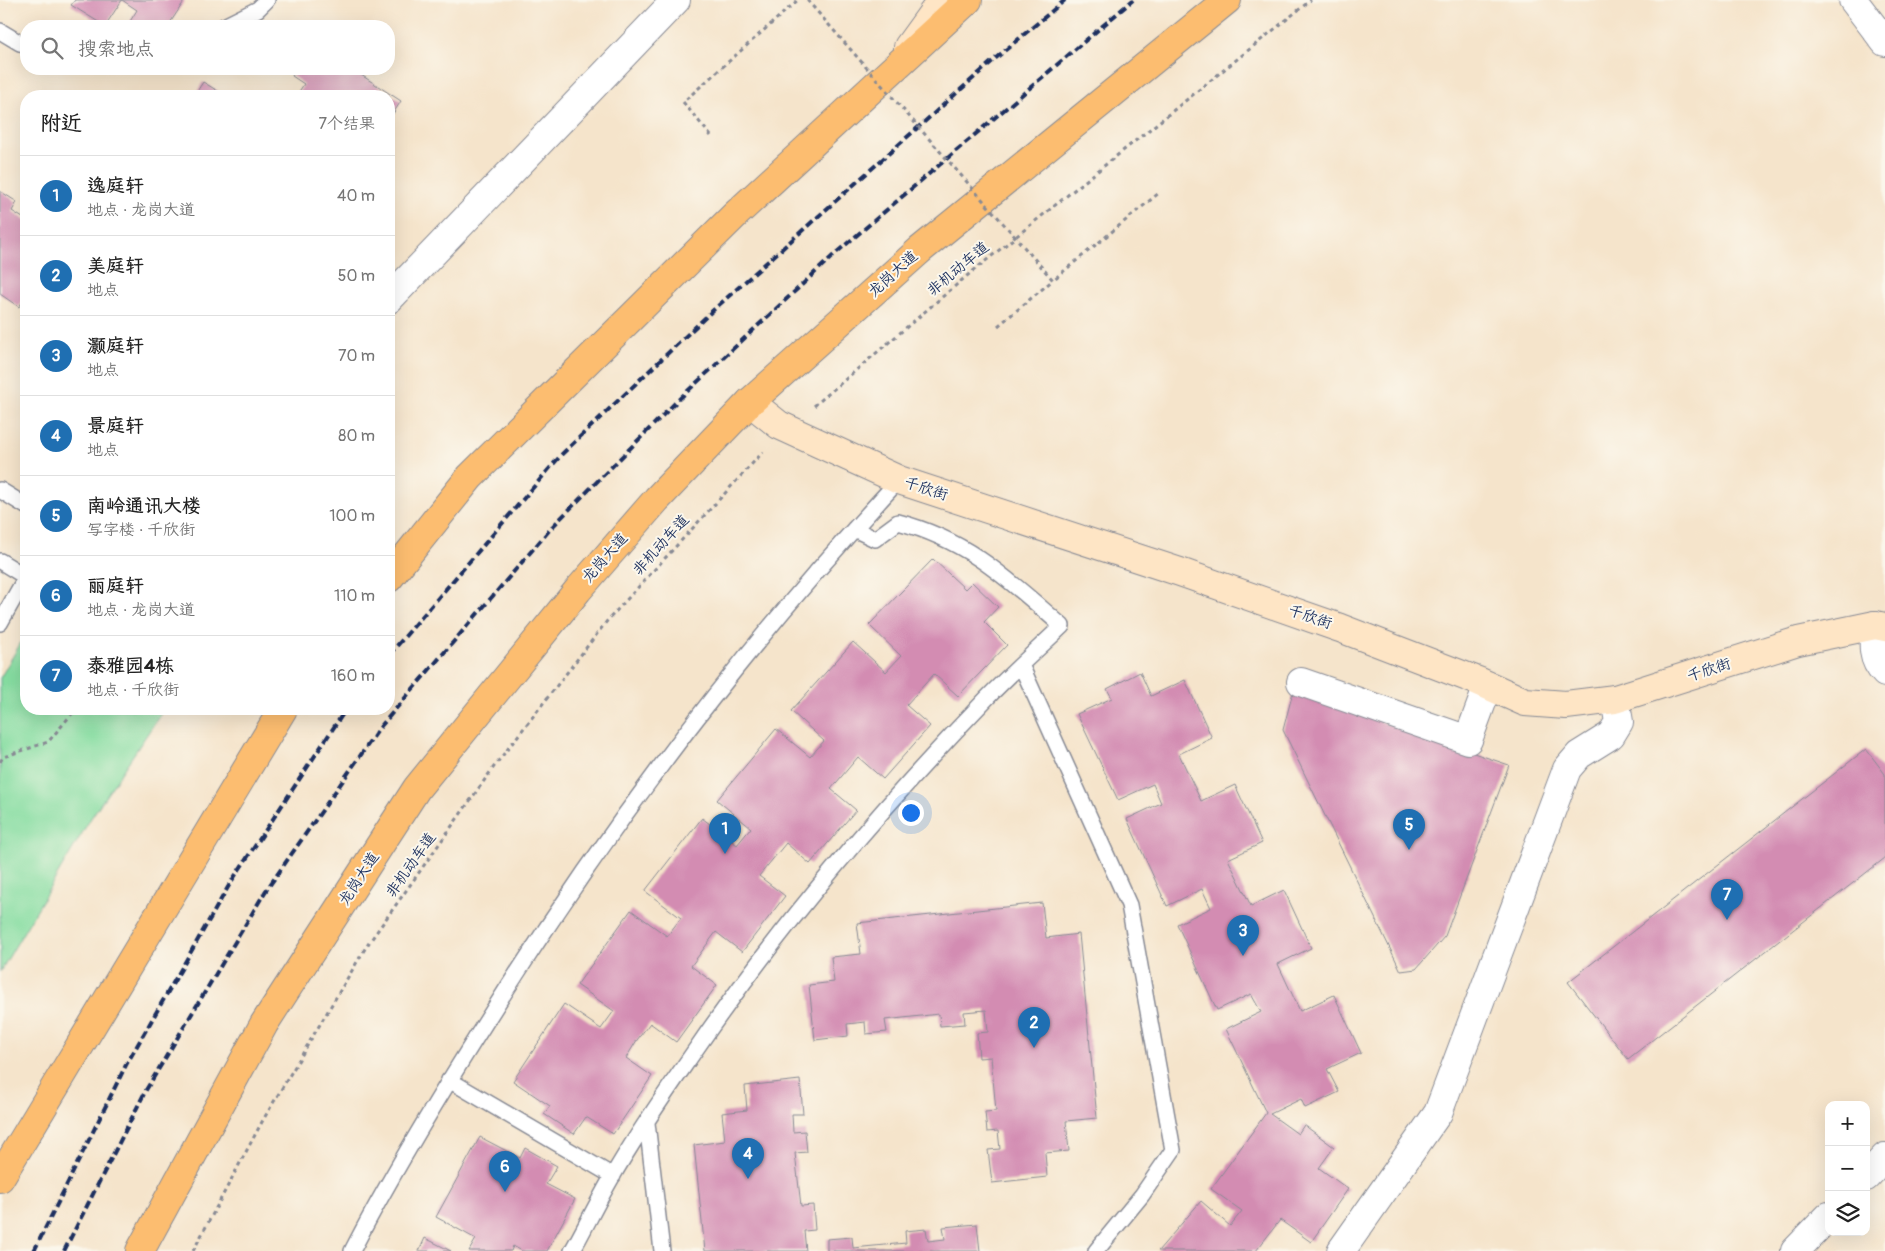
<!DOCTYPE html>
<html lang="zh">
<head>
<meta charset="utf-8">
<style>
  :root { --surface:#fff; --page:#f6f6f6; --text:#222; --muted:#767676; --line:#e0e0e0; --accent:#1f6fb2 }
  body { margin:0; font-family:Pangolin,"LXGW WenKai TC",sans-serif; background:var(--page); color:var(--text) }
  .controls { position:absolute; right:15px; bottom:15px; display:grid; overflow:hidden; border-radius:10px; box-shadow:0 5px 20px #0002 }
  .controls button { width:45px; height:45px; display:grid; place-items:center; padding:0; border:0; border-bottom:1px solid var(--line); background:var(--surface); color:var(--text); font:25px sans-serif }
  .you { position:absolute; left:910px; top:812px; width:18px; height:18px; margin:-12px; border:4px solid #fff; border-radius:50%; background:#1a73e8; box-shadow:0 0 0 8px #1a73e833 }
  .badge { display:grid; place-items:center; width:32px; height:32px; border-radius:50%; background:var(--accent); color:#fff; font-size:16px; font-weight:700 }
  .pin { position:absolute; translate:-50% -41px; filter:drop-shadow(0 1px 2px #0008) }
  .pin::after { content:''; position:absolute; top:26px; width:18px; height:15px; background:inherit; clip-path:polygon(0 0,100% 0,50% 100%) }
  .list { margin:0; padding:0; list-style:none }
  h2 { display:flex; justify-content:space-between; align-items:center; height:65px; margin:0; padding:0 20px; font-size:21px }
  h2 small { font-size:16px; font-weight:400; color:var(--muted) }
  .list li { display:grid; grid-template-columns:32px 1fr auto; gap:15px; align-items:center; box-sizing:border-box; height:80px; padding:0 20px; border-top:1px solid var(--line) }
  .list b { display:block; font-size:19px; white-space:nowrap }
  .list p { margin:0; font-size:16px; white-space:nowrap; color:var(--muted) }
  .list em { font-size:16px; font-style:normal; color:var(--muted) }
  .icon { flex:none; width:28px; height:28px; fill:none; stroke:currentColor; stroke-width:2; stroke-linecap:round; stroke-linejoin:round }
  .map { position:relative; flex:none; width:1885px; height:1251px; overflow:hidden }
  .search { position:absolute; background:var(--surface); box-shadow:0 5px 20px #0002; left:20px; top:20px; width:375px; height:55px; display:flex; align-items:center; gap:12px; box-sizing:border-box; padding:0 18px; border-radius:20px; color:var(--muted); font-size:19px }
  .panel { position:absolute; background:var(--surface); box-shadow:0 5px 20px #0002; left:20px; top:90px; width:375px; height:625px; border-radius:20px }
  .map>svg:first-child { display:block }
  .green { fill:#86dda1; stroke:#508680 }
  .building { fill:#d38cb2 }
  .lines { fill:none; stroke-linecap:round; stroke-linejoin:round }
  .lane-casing { stroke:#888a94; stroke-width:18 }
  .street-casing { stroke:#888a94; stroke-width:30 }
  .secondary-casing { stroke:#888a94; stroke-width:30 }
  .highway-casing { stroke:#888a94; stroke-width:30 }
  .path { stroke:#888a94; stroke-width:3; stroke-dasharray:4 4; stroke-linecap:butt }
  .lane { stroke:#fff; stroke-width:15 }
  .street { stroke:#fff; stroke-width:28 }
  .secondary { stroke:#fee5c5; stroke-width:28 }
  .highway { stroke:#fcbd6f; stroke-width:28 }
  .rail { stroke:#1b2f5e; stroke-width:4; stroke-dasharray:8 4; stroke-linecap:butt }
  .path-bridge { stroke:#888a94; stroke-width:3; stroke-dasharray:4 4; stroke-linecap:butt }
  .labels { text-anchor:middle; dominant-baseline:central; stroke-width:4; stroke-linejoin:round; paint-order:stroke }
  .street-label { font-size:15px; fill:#1b2f5e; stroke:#fbf7ec }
</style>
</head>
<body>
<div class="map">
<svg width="1885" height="1251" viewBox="0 0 1885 1251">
  <rect width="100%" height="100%" fill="#fbf7ec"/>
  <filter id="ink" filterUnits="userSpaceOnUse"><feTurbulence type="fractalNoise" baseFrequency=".02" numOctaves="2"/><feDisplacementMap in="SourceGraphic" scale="10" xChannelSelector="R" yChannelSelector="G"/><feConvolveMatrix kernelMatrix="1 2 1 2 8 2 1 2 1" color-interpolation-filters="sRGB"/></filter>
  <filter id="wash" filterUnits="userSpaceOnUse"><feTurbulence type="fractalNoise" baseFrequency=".0096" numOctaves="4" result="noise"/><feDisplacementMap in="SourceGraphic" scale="20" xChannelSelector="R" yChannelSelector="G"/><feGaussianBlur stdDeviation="1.12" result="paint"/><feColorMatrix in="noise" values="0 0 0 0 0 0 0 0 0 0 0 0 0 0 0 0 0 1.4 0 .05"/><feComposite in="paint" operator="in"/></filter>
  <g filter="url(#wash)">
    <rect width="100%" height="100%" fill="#f5e4cb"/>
    <path class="green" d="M26 634V709H164L91 818 0 972V678Z"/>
    <g id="blocks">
      <path class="building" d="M75 0H185L168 26H134L129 23 137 10 122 0 105 26 71 5Z
        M296 69H352L401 101 389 120V96H296L304 84 292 76Z
        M203 82 226 96H194Z
        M0 191 17 202 12 211 26 220V296L19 307 0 294Z
        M933 559 965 589 972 582 998 607 984 622 1007 645 958 696 934 674 906 705 930 726 883 779 858 757 831 789 856 810 810 864 786 843 759 876 785 896 742 952 716 932 691 966 717 985 676 1042 650 1023 637 1040 626 1058 652 1076 613 1134 586 1117 574 1134 544 1114 550 1106 513 1081 564 1004 601 1029 614 1011 577 985 631 910 667 936 681 918 645 891 702 818 737 845 751 828 717 800 776 729 810 757 824 741 791 711 853 642 886 672 901 656 869 625Z
        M1140 672 1151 696 1185 680 1212 738 1179 754 1201 801 1235 785 1262 843 1228 859 1251 906 1284 890 1311 948 1278 964 1300 1011 1334 995 1361 1053 1327 1069 1339 1092 1305 1108 1301 1099 1270 1114 1298 1134 1304 1125 1334 1147 1319 1168 1348 1189 1311 1242 1280 1220 1256 1251H1158L1201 1201 1230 1226 1242 1211 1211 1189 1266 1113 1226 1029 1261 1012 1251 994 1217 1010 1177 924 1211 908 1202 889 1167 906 1127 819 1161 803 1153 784 1118 800 1077 714 1112 698 1107 689Z
        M1293 692 1509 765 1445 936 1416 969 1401 971 1283 730Z
        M1866 749 1885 774V858L1628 1059 1568 982Z
        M1042 903 1046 938 1079 934 1097 1118 1066 1121 1069 1151 1045 1153 1047 1177 992 1183 988 1150 1000 1149 998 1131 987 1132 985 1112 996 1111 991 1057 979 1058 977 1033 988 1032 986 1010 964 1012 965 1024 940 1026 939 1014 885 1020 887 1032 866 1034 865 1022 847 1024 848 1036 815 1040 809 985 834 982 831 957 861 954 857 923Z
        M800 1080 803 1114H792L793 1132 805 1131 807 1152 795 1153 801 1206 813 1205 815 1230 804 1231 806 1251H705L694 1145 725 1141 722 1113 747 1110 745 1086Z
        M480 1137 520 1158 525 1148 557 1166 546 1184 575 1199 547 1251H522L513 1246 511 1251H469L476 1239 436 1217Z
        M977 1224 980 1251H827V1239L852 1237 853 1248 906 1243 905 1231 926 1229 928 1241 945 1239 943 1227Z
        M425 1238 451 1251H419Z"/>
    </g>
  </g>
  <g filter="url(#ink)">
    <use href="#blocks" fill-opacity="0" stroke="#888a94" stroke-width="1"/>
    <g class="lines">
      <defs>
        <path id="lane" d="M224 26 258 9 267 0
          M0 31 20 43 26 44
          M0 490 26 506
          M0 561 26 577 0 623
          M1021 665 1129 905 1173 1150 1142 1195 1096 1251
          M449 1080 613 1176
          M647 1123 662 1251
          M352 1251C393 1171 441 1093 489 1017 609 826 745 645 899 480
          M572 1251C586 1226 598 1201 612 1177 637 1133 667 1091 696 1049 782 924 881 808 987 698 1011 673 1037 650 1062 626 1009 580 968 540 898 522L875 539 854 529"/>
        <path id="street" d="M1853 0 1885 42
          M389 299 676 0
          M1875 625C1873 644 1871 659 1885 673
          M1301 682 1468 740 1488 686
          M1866 1177 1885 1157
          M1341 1251 1438 1113 1567 769 1579 755 1611 735 1619 722 1615 699
          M1795 1251 1829 1216"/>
        <path id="secondary" d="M908 47 942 0
          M750 402 779 425 899 480 1180 572 1340 628 1478 681 1525 702 1566 705 1615 699 1798 641 1875 625 1885 627"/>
        <path id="highway" d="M389 578 470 477 736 214 968 0
          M0 1178 283 709
          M140 1251 264 1024 417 788 578 590 657 499 750 402 920 250 1227 0"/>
      </defs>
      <use href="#lane" class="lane-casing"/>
      <use href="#street" class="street-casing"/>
      <use href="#secondary" class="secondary-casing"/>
      <use href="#highway" class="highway-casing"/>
      <path class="path" d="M711 136 683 102 798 0
        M998 326 1053 280
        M814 406 968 275 1311 0
        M0 762 3 757 48 742 76 709
        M193 1251 263 1120 366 947 496 764 607 621 763 452"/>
      <use href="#lane" class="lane"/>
      <use href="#street" class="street"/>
      <use href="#secondary" class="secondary"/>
      <use href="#highway" class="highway"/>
      <path class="rail" d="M389 655 562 454 711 312 996 58 1065 0
        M34 1251 126 1065 231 882 346 709
        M64 1251 146 1090 265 892 381 726 553 526 678 400 836 253 1133 0"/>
      <path class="path-bridge" d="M807 0 1053 280 1159 193"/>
    </g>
  </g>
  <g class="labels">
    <g class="street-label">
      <text transform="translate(958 269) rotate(-40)">非机动车道</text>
      <text transform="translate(893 274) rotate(-42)">龙岗大道</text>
      <text transform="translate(926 489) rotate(18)">千欣街</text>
      <text transform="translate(661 545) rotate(-48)">非机动车道</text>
      <text transform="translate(605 558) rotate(-49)">龙岗大道</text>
      <text transform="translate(1310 617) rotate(19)">千欣街</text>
      <text transform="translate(1709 670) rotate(-18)">千欣街</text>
      <text transform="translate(411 865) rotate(-55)">非机动车道</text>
      <text transform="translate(359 879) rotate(-57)">龙岗大道</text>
    </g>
  </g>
</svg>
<div class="controls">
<button>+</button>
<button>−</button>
<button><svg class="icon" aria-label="layers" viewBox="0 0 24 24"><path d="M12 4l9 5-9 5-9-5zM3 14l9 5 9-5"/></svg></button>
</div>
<div class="you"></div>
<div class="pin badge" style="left:725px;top:854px">1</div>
<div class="pin badge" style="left:1034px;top:1048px">2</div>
<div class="pin badge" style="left:1243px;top:956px">3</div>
<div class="pin badge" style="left:748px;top:1179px">4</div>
<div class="pin badge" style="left:1409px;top:850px">5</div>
<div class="pin badge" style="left:505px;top:1192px">6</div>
<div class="pin badge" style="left:1727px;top:920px">7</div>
<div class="search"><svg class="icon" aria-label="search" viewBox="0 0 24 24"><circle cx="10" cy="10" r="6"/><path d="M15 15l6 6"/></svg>搜索地点</div>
<section class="panel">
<h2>附近<small>7个结果</small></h2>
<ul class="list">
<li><span class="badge">1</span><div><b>逸庭轩</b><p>地点 · 龙岗大道</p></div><em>40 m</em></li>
<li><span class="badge">2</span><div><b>美庭轩</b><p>地点</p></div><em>50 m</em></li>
<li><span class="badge">3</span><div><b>灏庭轩</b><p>地点</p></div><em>70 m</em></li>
<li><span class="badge">4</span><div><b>景庭轩</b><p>地点</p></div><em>80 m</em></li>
<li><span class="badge">5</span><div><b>南岭通讯大楼</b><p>写字楼 · 千欣街</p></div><em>100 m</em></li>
<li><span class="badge">6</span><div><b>丽庭轩</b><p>地点 · 龙岗大道</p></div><em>110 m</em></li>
<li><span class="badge">7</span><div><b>泰雅园4栋</b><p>地点 · 千欣街</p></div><em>160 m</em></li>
</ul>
</section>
</div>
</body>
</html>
